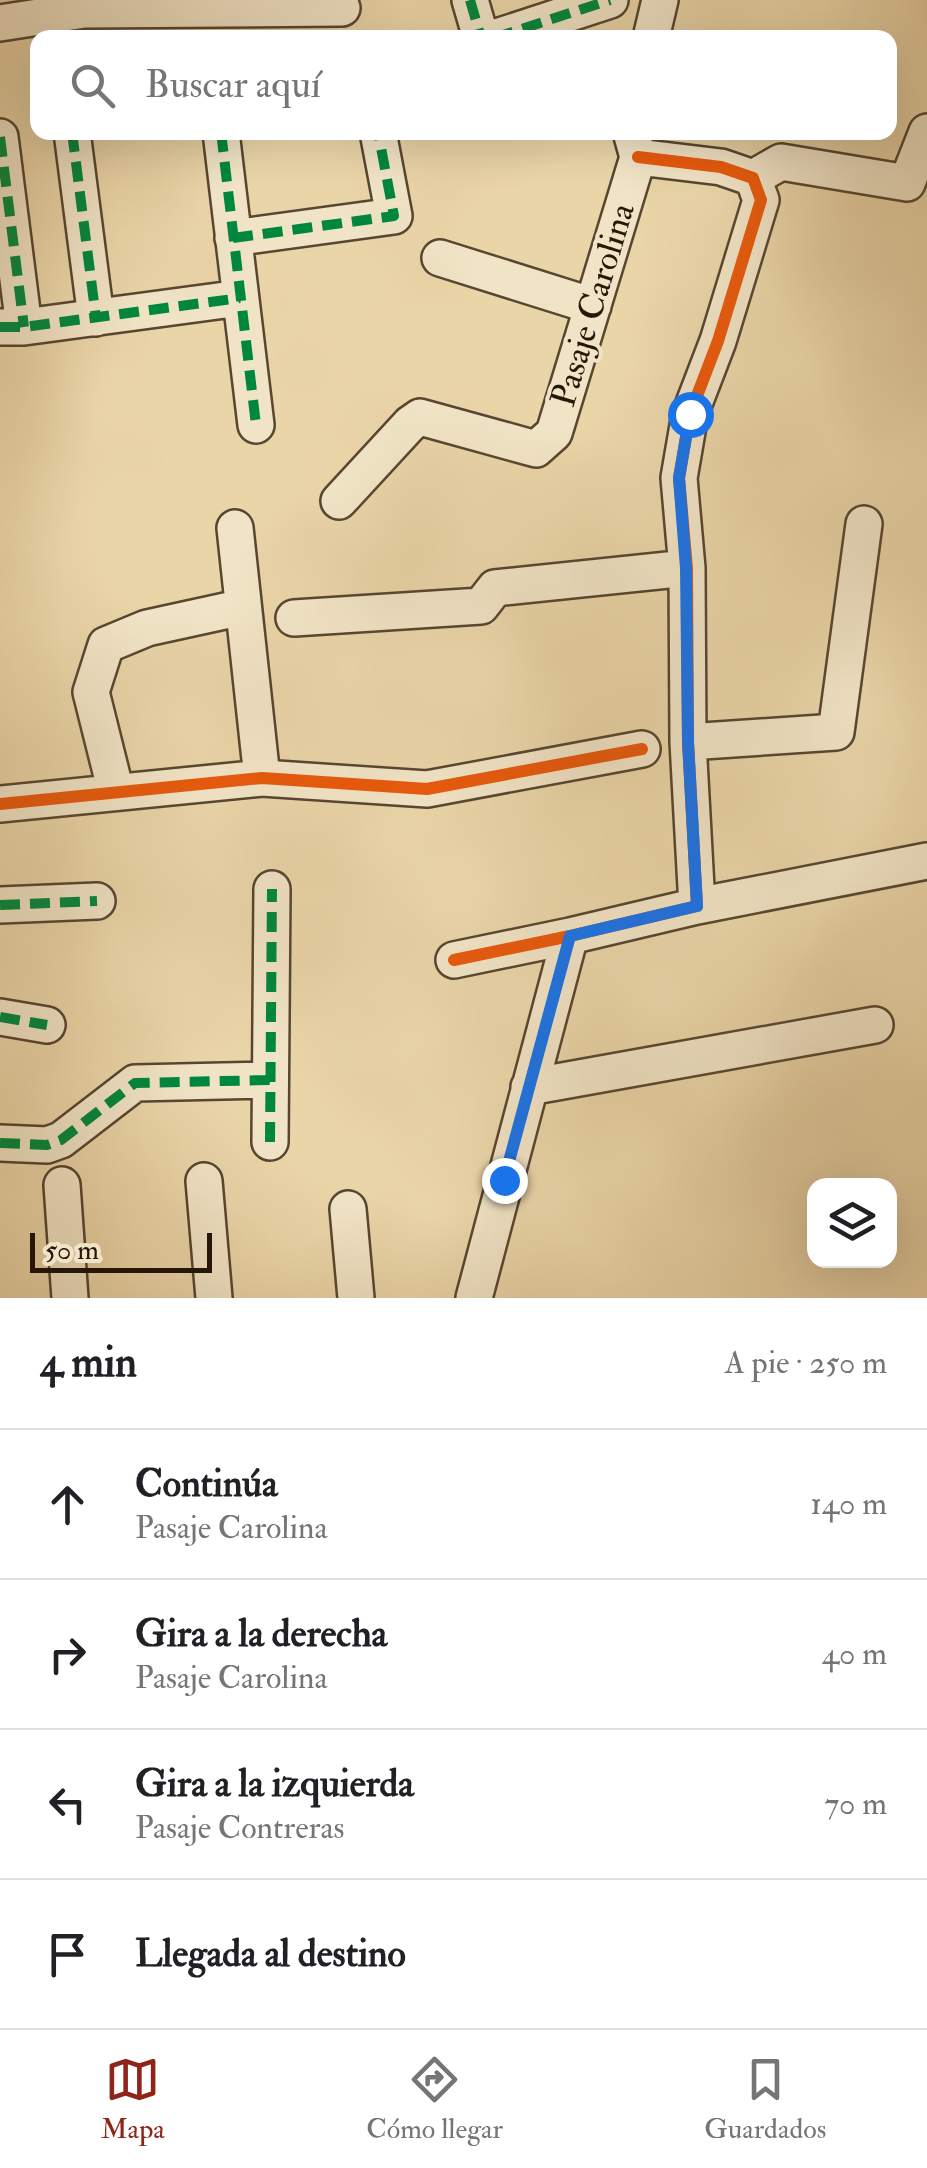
<!DOCTYPE html>
<html lang="es">
<head>
<meta charset="utf-8">
<style>
  :root { --surface:#fff; --page:#f6f6f6; --text:#202124; --muted:#757577; --line:#e0e0e0; --accent:#8f2418 }
  body { margin:0; font-family:"IM FELL Double Pica",serif; background:var(--page); color:var(--text) }
  .controls { position:absolute; right:30px; bottom:30px; display:grid; overflow:hidden; border-radius:20px; box-shadow:0 10px 40px #0002 }
  .controls button { width:90px; height:90px; display:grid; place-items:center; padding:0; border:0; border-bottom:2px solid var(--line); background:var(--surface); color:var(--text); font:50px sans-serif }
  .scale { position:absolute; left:30px; bottom:25px; width:182px; box-sizing:border-box; padding-left:10px; border:5px solid #261708; border-top:0; font-size:28px; line-height:35px; white-space:nowrap; color:#261708; -webkit-text-stroke:8px #f1e4c6; paint-order:stroke }
  .stop { position:absolute; width:30px; height:30px; margin:-22px; border:8px solid #1a73e8; border-radius:50%; background:#fff }
  .stop.end { background:#1a73e8; border-color:#fff; box-shadow:0 2px 10px #0008 }
  .list { margin:0; padding:0; list-style:none }
  h2 { display:flex; justify-content:space-between; align-items:center; height:130px; margin:0; padding:0 40px; font-size:42px }
  h2 small { font-size:32px; font-weight:400; color:var(--muted) }
  .list li { display:grid; grid-template-columns:65px 1fr auto; gap:30px; align-items:center; box-sizing:border-box; height:150px; padding:0 40px; border-top:2px solid var(--line) }
  .list b { display:block; font-size:38px; white-space:nowrap }
  .list p { margin:0; font-size:32px; white-space:nowrap; color:var(--muted) }
  .list em { font-size:32px; font-style:normal; color:var(--muted) }
  .icon { flex:none; width:55px; height:55px; fill:none; stroke:currentColor; stroke-width:2; stroke-linecap:round; stroke-linejoin:round }
  .map { position:relative; flex:none; width:927px; height:1298px; overflow:hidden }
  .search { position:absolute; background:var(--surface); box-shadow:0 10px 40px #0002; left:30px; right:30px; top:30px; height:110px; display:flex; align-items:center; gap:25px; box-sizing:border-box; padding:0 35px; border-radius:20px; color:var(--muted); font-size:38px }
  .sheet { height:730px; background:var(--surface) }
  nav { display:flex; justify-content:space-around; align-items:center; box-sizing:border-box; height:140px; border-top:2px solid var(--line); background:var(--surface); font-size:28px; color:var(--muted) }
  nav a { display:grid; justify-items:center; gap:5px }
  nav .on { color:var(--accent) }
  .map>svg:first-child { display:block }
  .lines { fill:none; stroke-linecap:round; stroke-linejoin:round }
  .minor-casing { stroke:#574630; stroke-width:40 }
  .minor { stroke:#f1e4c6; stroke-width:35 }
  .quiet { stroke:#00873e; stroke-width:10; stroke-dasharray:20 10; stroke-linecap:butt }
  .cycleway-casing { stroke:#f1e4c6; stroke-width:19 }
  .cycleway { stroke:#e8590c; stroke-width:12 }
  .route { stroke:#1a73e8; stroke-width:12 }
  .labels { text-anchor:middle; dominant-baseline:central; stroke-width:8; stroke-linejoin:round; paint-order:stroke }
  .street-label { font-size:35px; fill:#261708; stroke:#f1e4c6 }
</style>
</head>
<body>
<div class="map">
<svg width="927" height="1298" viewBox="0 0 927 1298">
  <rect width="100%" height="100%" fill="#ead5a8"/>
  <filter id="stains"><feTurbulence type="fractalNoise" baseFrequency=".002" numOctaves="4"/><feColorMatrix values="0 0 0 0 .2 0 0 0 0 .09 0 0 0 0 .02 0 0 0 .5 -.17"/></filter>
  <radialGradient id="worn" r=".72"><stop offset=".6" stop-color="#630" stop-opacity="0"/><stop offset="1" stop-color="#630" stop-opacity=".3"/></radialGradient>
  <g class="lines">
    <defs>
      <path id="minor" d="M470 0 481 38
        M0 23 84 10 342 8
        M494 38 610 0
        M651 38 660 0
        M72 132 96 318
        M221 132 256 425
        M0 137 24 327
        M753 178 781 162 907 183 927 132
        M233 238 394 216 378 132
        M440 258 593 306
        M0 327H24L240 298
        M339 501 410 424 420 417 536 449 554 433 638 157 631 132
        M235 528 262 778
        M294 618 481 606 495 588 687 568
        M688 742 836 732 864 524
        M116 792 91 692 106 645 147 628 243 607
        M0 804 262 778 427 789 642 749
        M0 905 97 901
        M697 906 927 861
        M454 960 570 936 697 906 688 742 687 568 679 478 690 414 718 341 761 200 753 178 721 167 638 157
        M0 1017 47 1025
        M529 1087 875 1025
        M270 1142 272 889
        M0 1143 47 1145 61 1140 135 1083 270 1080
        M204 1181 214 1298
        M62 1185 70 1298
        M348 1209 356 1298
        M474 1298 570 936"/>
    </defs>
    <use href="#minor" class="minor-casing"/>
    <use href="#minor" class="minor"/>
    <path class="quiet" d="M470 0 481 38
      M494 38 610 0
      M72 132 96 318
      M221 132 256 425
      M0 137 24 327
      M233 238 394 216 378 132
      M0 327H24L240 298
      M0 905 97 901
      M0 1017 47 1025
      M270 1142 272 889
      M0 1143 47 1145 61 1140 135 1083 270 1080"/>
    <defs>
      <path id="cycleway" d="M0 804 262 778 427 789 642 749
        M454 960 570 936 697 906 688 742 687 568 679 478 690 414 718 341 761 200 753 178 721 167 638 157"/>
    </defs>
    <use href="#cycleway" class="cycleway-casing"/>
    <use href="#cycleway" class="cycleway"/>
  </g>
  <g class="lines">
    <path class="route" d="M504 1180 570 936 697 906 688 742 686 568 679 478 690 414"/>
  </g>
  <g class="labels">
    <g class="street-label">
      <text transform="translate(593 305) rotate(-73)">Pasaje Carolina</text>
    </g>
  </g>
  <rect width="100%" height="100%" filter="url(#stains)"/>
  <rect width="100%" height="100%" fill="url(#worn)"/>
</svg>
<div class="controls">
<button><svg class="icon" aria-label="layers" viewBox="0 0 24 24"><path d="M12 4l9 5-9 5-9-5zM3 14l9 5 9-5"/></svg></button>
</div>
<div class="scale">50 m</div>
<div class="stop" style="left:690px;top:414px"></div>
<div class="stop end" style="left:504px;top:1180px"></div>
<div class="search"><svg class="icon" aria-label="search" viewBox="0 0 24 24"><circle cx="10" cy="10" r="6"/><path d="M15 15l6 6"/></svg>Buscar aquí</div>
</div>
<section class="sheet">
<h2>4 min<small>A pie · 250 m</small></h2>
<ul class="list">
<li><svg class="icon" aria-label="ahead" viewBox="0 0 24 24"><path d="M12 20V5M6 11l6-6 6 6"/></svg><div><b>Continúa</b><p>Pasaje Carolina</p></div><em>140 m</em></li>
<li><svg class="icon" aria-label="right" viewBox="0 0 24 24"><path d="M7 20v-9h11M14 6l5 5-5 5"/></svg><div><b>Gira a la derecha</b><p>Pasaje Carolina</p></div><em>40 m</em></li>
<li><svg class="icon" aria-label="left" viewBox="0 0 24 24"><path d="M17 20v-9H6M10 6l-5 5 5 5"/></svg><div><b>Gira a la izquierda</b><p>Pasaje Contreras</p></div><em>70 m</em></li>
<li><svg class="icon" aria-label="arrive" viewBox="0 0 24 24"><path d="M6 21V4h12l-3 4 3 4H6"/></svg><div><b>Llegada al destino</b></div></li>
</ul>
</section>
<nav>
<a class="on"><svg class="icon" aria-label="map" viewBox="0 0 24 24"><path d="M3 6l6-2 6 2 6-2v14l-6 2-6-2-6 2zM9 4v14M15 6v14"/></svg>Mapa</a>
<a><svg class="icon" aria-label="directions" viewBox="0 0 24 24"><path d="M12 3l9 9-9 9-9-9zM9 14v-3h6M13 9l2 2-2 2"/></svg>Cómo llegar</a>
<a><svg class="icon" aria-label="saved" viewBox="0 0 24 24"><path d="M7 4h10v16l-5-4-5 4z"/></svg>Guardados</a>
</nav>
</body>
</html>
